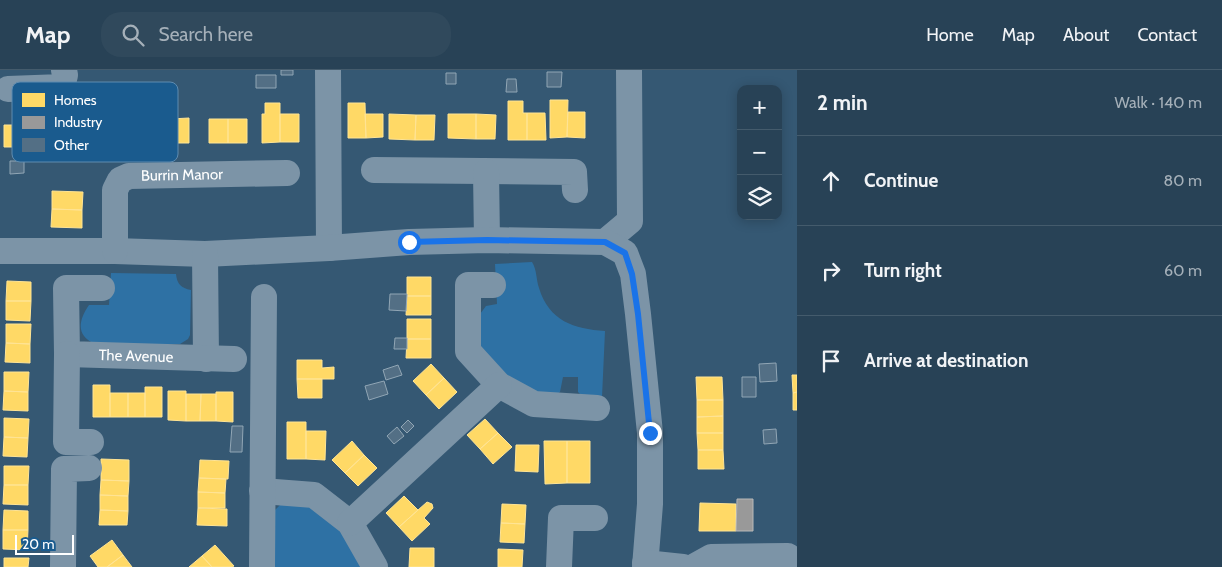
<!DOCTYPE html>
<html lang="en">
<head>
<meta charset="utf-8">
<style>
  :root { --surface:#284256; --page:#30495c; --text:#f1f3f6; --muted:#a5b0b9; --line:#445b6c }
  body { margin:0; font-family:Cabin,sans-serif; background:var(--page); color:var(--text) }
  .controls { position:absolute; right:15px; top:15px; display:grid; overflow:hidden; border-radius:10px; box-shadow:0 2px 12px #0003 }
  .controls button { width:45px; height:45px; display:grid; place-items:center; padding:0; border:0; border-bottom:1px solid var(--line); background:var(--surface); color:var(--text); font:25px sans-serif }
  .scale { position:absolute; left:15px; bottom:12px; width:59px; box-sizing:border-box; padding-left:5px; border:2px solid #fff; border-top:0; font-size:14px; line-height:18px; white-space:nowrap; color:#fff; -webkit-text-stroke:4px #1a5b8e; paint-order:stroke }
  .stop { position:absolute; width:15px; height:15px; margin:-11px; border:4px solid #1a73e8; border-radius:50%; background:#fff }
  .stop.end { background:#1a73e8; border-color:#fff; box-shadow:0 1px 5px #0008 }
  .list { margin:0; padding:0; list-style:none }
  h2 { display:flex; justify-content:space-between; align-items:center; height:65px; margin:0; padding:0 20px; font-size:21px }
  h2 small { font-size:16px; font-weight:400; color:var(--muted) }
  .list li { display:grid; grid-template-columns:32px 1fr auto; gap:15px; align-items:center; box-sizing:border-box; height:90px; padding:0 20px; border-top:1px solid var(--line) }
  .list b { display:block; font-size:19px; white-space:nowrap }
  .list em { font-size:16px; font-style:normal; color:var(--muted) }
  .icon { flex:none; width:28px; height:28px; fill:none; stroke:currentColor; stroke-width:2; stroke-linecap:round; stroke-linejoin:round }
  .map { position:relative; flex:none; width:797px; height:497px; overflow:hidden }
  header { display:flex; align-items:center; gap:30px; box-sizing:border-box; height:70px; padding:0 25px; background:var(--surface); border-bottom:1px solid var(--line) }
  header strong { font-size:24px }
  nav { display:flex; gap:28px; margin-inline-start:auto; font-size:18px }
  .search { width:350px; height:45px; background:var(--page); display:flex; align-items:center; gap:12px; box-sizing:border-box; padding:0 18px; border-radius:20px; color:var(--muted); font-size:19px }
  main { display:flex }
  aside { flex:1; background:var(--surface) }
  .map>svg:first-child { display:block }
  .green { fill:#2e71a4 }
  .homes { fill:#ffd966; stroke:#ffe494 }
  .industry { fill:#999; stroke:#b8b8b8 }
  .building { fill:#536f85; stroke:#91a6b5 }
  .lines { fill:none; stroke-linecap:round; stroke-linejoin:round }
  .minor { stroke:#7c94a7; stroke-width:26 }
  .route { stroke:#1a73e8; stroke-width:6 }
  .labels { text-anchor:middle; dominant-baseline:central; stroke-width:5; stroke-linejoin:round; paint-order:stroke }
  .street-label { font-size:15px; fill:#fff; stroke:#1a5b8e }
  .key { fill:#1a5b8e; stroke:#5f8cb0; stroke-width:1 }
  .key-label { font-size:14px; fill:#fff }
</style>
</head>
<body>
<header>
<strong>Map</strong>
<div class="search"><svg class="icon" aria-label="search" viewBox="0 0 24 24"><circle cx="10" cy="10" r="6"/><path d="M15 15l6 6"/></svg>Search here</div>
<nav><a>Home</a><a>Map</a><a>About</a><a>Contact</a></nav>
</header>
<main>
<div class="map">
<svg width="797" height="497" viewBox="0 0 797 497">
  <rect width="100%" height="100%" fill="#355873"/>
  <path class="green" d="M532 192C537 200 536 209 539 218 549 251 574 259 605 261L602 327H583L578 322V307H563L560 322 553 327 525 323 491 289 478 273 477 248 486 236 497 234 495 194Z
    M111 203 176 204C177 214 181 218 191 220L190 265 188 269 180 274H95C76 266 78 251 89 235H109Z
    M296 433 320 439 359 482 366 497H271L273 442 280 435Z"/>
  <path class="homes" d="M550 30H568L567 67 550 68Z
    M508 31H523V43H527V70H508Z
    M265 33H280V72L262 73V44H265Z
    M348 33H365L366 68H348Z
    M568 42H585V68L567 67Z
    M527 43H545L546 70H527Z
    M280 44H299V72H280Z
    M365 44H383V67L366 68Z
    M389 44 416 45 415 70 389 69Z
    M448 44H476V69L448 68Z
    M476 44 496 45 495 69H476Z
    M416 45H435L434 70H415Z
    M189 48V73H170V49Z
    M209 49H228V73H209Z
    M228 49H247V73H228Z
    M4 55H23V77H4Z
    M52 121 83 122 82 140 52 139Z
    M52 139 82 140V158L51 157Z
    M407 207H431V226H407Z
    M7 211 31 212V231H6Z
    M407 226H431V245H406Z
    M6 231H31L30 251 6 250Z
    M407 249H431V269H407Z
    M6 254H31L30 274 6 273Z
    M407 269H431V288H406Z
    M6 273 30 274V293L5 292Z
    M297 290H322V298L334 297V309H297Z
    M431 294 444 308 426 325 413 311Z
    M4 302H29L28 322 4 321Z
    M792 305H797V322L793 323Z
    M696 307H722L723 330H697Z
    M444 308 457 322 439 339 426 325Z
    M297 309H322V328H298Z
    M93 315H110V347H93Z
    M145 317H162V347H145Z
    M4 321 28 322V341L3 340Z
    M168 321H186V351L168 350Z
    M216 322H233V352L216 351Z
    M797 322V340H793V323Z
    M110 323H128V347H110Z
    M128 323H145V347H128Z
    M186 324H201L200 351H186Z
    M201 324H216V351H200Z
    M697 330H723V346L697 347Z
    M723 346V363H697V347Z
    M4 348 29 349 28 368 4 367Z
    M485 349 498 363 480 379 467 365Z
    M287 352H306V389H287Z
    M306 361H326L325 390 306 389Z
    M498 363 512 377 493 394 480 379Z
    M697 363H723V380H698Z
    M4 367 28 368 27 387 3 386Z
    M352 371 364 385 345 403 332 390Z
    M544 371H567V413L545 414Z
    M567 371H590V413H567Z
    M516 375H539L538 402 515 401Z
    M698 380H723L724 399H698Z
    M364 385 377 398 358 416 345 403Z
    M101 389 129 390V411L101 410Z
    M200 390 229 391 228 409 199 408Z
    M4 396H29L28 415H4Z
    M199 408 226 409 225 423 198 422Z
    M101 410 129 411 128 426 100 425Z
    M4 415H28V435L3 434Z
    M198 422 225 423V438H198Z
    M100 425 128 426V441L100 440Z
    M404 426 418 440 399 457 386 443Z
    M427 432 432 434 433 438 424 448 430 454 412 471 399 457Z
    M700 433 736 434V461H699Z
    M502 434 526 435 525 454 501 453Z
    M198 438 227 439V456L197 455Z
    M4 440 28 441V460H3Z
    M100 440 128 441 127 455H99Z
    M501 453 525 454 524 473 500 472Z
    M3 460H28L27 480 3 479Z
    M112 470 123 485 107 497H98L90 486Z
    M215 475 234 496 232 497H212L202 486Z
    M410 478H434V497H409Z
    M498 479 523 480 522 497H498Z
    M123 485 132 497H107Z
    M202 486 212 497H189Z
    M4 488H29L28 497H4Z"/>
  <path class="industry" d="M737 429H753V461H736Z"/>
  <path class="building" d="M281 0H293V5H281Z
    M547 2H562L561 17H547Z
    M446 3H456V14H446Z
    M256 5H276V18H256Z
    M507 9H516L517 22H506Z
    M10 91H24V103L10 104Z
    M390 224H407L406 241 389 240Z
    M395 268H407V279H394Z
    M776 293 777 311 760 312 759 294Z
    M398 295 402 305 386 310 383 300Z
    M742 307H756V327H742Z
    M384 311 388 324 369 330 365 316Z
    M408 350 414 356 407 363 401 357Z
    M232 356H243L242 382H230Z
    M397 357 404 366 394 374 387 366Z
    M776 359 777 373 764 374 763 360Z"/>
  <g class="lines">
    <g class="minor">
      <path d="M328 0 329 178"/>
      <path d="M8 19 62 17 65 5 64 0"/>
      <path d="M374 100 574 102 575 120"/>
      <path d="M486 102 487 170"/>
      <path d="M605 172 630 151 629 0"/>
      <path d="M0 181H115L205 184 329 178 409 172 487 170 605 172 625 183 633 204 638 244 650 363V434L645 497"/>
      <path id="s1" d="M115 181V120L120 110 129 106 287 103"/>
      <path d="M205 184 206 289"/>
      <path d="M493 215H468V281L499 315 534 334 597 338"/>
      <path id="s2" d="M102 218H66L67 284 234 289"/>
      <path d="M67 284 66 372H91"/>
      <path d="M262 421 314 425 350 453 375 497"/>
      <path d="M350 453 499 315"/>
      <path d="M645 493 683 497"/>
      <path d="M63 497 64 399 89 398"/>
      <path d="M262 497 264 227"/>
      <path d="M559 497 561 448H595"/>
      <path d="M693 497 711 487 788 486 794 490 796 497"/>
    </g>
  </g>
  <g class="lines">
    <path class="route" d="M409 172 487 170 605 172 625 183 632 204 638 244 650 363"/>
  </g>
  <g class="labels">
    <g class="street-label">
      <text stroke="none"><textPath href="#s1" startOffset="135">Burrin Manor</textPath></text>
      <text stroke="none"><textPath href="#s2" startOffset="171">The Avenue</textPath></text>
    </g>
  </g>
  <rect x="12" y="12" width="166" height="80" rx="8" class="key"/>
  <rect x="22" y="23" width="23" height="14" fill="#ffd966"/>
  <rect x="22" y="46" width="23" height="13" fill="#999"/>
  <rect x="22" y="68" width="23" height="14" fill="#536f85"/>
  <g class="key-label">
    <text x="54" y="35">Homes</text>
    <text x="54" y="57">Industry</text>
    <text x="54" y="80">Other</text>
  </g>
</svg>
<div class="controls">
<button>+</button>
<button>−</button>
<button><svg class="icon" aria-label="layers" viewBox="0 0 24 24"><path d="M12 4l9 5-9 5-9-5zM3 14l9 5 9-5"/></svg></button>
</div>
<div class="scale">20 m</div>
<div class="stop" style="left:409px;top:172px"></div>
<div class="stop end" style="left:650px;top:363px"></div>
</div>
<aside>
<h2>2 min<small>Walk · 140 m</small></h2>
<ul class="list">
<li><svg class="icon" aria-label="ahead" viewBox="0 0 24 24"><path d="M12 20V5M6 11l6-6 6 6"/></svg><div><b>Continue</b></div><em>80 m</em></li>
<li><svg class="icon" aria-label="right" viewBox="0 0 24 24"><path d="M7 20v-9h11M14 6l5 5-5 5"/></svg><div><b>Turn right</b></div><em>60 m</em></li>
<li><svg class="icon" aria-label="arrive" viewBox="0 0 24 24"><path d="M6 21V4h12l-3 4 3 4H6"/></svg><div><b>Arrive at destination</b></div></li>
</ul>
</aside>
</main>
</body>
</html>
